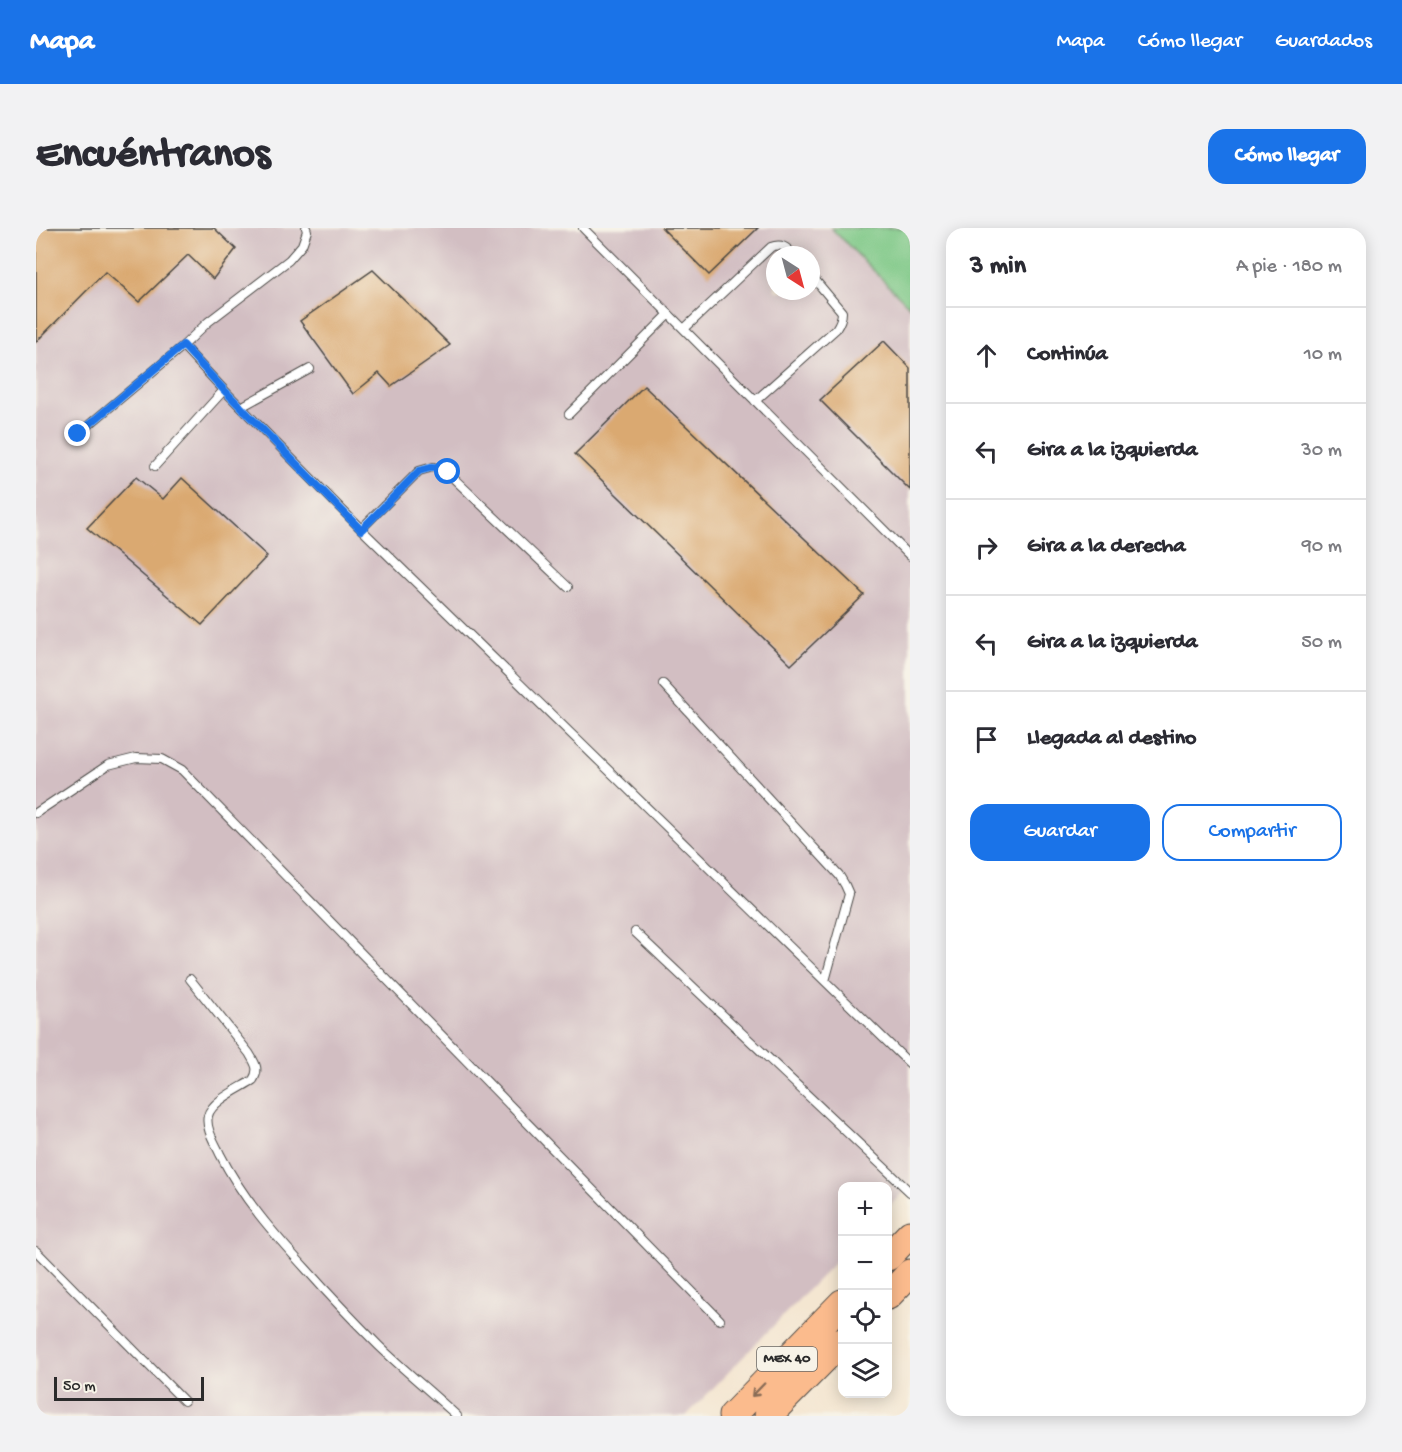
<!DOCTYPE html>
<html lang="es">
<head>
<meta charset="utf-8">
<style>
  :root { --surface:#fff; --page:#f2f2f3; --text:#2b2b33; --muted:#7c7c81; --line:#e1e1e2; --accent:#1a73e8 }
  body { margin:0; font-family:"Gochi Hand",sans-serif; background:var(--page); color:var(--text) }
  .controls { position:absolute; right:18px; bottom:18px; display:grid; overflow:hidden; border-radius:12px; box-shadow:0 3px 15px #0003 }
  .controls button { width:54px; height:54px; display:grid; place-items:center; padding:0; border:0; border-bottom:2px solid var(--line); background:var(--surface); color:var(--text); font:30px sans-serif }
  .compass { position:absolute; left:730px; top:18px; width:54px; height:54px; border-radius:50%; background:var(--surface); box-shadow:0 3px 15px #0003; rotate:144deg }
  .scale { position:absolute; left:18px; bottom:15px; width:150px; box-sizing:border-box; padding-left:6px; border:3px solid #2b2b2b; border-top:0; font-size:16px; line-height:21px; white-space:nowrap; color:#2b2b2b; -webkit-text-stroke:4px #f7f3e8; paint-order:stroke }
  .stop { position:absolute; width:18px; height:18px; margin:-14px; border:4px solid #1a73e8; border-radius:50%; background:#fff }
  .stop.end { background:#1a73e8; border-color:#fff; box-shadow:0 2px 6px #0008 }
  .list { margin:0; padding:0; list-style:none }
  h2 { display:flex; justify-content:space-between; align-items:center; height:78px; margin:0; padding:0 24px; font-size:26px }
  h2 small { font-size:20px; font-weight:400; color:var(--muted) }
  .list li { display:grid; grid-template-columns:39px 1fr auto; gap:18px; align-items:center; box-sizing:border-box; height:96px; padding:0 24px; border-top:2px solid var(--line) }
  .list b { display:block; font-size:22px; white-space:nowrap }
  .list em { font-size:20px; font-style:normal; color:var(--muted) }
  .actions { display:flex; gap:12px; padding:18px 24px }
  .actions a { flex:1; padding:14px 0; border:2px solid var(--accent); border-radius:18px; text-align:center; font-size:21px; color:var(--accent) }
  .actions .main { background:var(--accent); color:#fff }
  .icon { flex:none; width:33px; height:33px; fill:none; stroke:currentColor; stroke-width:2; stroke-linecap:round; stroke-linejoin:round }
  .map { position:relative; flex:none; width:874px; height:1188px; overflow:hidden; border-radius:18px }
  header { display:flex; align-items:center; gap:36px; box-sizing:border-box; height:84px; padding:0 30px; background:var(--accent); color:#fff }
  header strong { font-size:28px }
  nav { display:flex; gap:33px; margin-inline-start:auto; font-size:21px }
  .intro { display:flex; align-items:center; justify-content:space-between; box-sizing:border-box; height:144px; padding:0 36px }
  h1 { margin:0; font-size:42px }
  .button { padding:15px 27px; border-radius:18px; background:var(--accent); color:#fff; font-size:21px; font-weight:700 }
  main { display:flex; gap:36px; padding:0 36px }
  aside { flex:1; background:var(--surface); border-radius:18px; box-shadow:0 3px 15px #0003 }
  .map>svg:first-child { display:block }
  .industrial { fill:#d2bec2; fill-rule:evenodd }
  .green { fill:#7bc785; stroke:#537958; stroke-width:1.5 }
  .building { fill:#daa971 }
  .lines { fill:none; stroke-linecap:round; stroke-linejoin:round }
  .service-casing { stroke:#494744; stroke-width:10 }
  .trunk-casing { stroke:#494744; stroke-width:29 }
  .service { stroke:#fff; stroke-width:8 }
  .trunk { stroke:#fbbb8d; stroke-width:27 }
  .oneway { stroke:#896c57 }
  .route { stroke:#1a73e8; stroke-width:8 }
  .labels { text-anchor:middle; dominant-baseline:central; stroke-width:4.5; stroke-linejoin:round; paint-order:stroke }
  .shield { fill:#f7f3e8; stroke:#686764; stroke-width:1.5 }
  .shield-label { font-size:15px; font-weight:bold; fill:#2b2b2b }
</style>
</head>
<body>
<header>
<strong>Mapa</strong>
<nav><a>Mapa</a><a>Cómo llegar</a><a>Guardados</a></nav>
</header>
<div class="intro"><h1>Encuéntranos</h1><a class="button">Cómo llegar</a></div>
<main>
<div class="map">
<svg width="874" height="1188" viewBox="0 0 874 1188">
  <rect width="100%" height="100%" fill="#f7f3e8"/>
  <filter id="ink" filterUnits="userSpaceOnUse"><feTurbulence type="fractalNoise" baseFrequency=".0167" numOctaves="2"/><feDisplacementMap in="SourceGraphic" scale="12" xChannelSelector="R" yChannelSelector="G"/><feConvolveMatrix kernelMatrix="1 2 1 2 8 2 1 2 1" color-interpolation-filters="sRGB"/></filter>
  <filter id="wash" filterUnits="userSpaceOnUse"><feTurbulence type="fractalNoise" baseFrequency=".008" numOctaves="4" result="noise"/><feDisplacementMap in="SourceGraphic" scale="24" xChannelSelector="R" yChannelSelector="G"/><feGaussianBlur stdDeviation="1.35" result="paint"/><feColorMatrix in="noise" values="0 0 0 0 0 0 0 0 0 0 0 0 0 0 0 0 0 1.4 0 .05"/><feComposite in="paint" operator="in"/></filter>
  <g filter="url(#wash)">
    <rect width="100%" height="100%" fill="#f4e6d1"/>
    <path class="industrial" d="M0 0H795L874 79V957L852 980V958H806V1027L650 1188H0ZM739 27H775V63H739Z"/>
    <path class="green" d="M795 0H874V79Z"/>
    <g id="blocks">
      <path class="building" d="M0 0H178L200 21 177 51 152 27 103 74 69 44 0 114Z
        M626 0H722L673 47Z
        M337 42 414 117 355 158 343 145 317 166 264 93Z
        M848 113 874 140V262L784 172Z
        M608 158 828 367 755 437 539 226Z
        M100 249 127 271 146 250 231 328 166 397 51 300Z"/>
    </g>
  </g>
  <g filter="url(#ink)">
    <use href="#blocks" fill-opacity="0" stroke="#494744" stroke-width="1.5"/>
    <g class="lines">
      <defs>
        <path id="service" d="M270 0 271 3 266 17 253 32 172 94 147 118 188 162 325 301 874 836
          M547 0 874 328
          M648 101 735 19C745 15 751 19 757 27
          M719 173 800 101C804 95 806 91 806 84L775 47
          M205 179 274 141
          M533 186 633 86
          M42 206 147 118
          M119 238 188 162
          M325 301 383 243 397 239 412 245 532 359
          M627 456 803 647 809 657 813 666 789 753
          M0 585 72 537 100 530 126 531 146 542 684 1092
          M599 704 874 964
          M154 751 213 825C219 835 224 841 217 852 205 860 175 873 172 888 169 900 179 915 184 926 206 970 238 1006 271 1042 294 1068 318 1093 343 1118 368 1142 395 1164 421 1188
          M0 1023 148 1173"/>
        <path id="trunk" d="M852 1029 874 1006
          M852 1068 874 1045
          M696 1188 806 1075
          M732 1188 806 1113"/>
      </defs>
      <use href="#service" class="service-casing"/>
      <use href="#trunk" class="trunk-casing"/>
      <use href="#service" class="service"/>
      <use href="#trunk" class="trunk"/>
    </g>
    <defs><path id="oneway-shaft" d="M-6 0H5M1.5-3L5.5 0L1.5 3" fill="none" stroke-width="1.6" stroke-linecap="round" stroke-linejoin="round" transform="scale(1.5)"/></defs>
    <use class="oneway" href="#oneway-shaft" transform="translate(722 1162) rotate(134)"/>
  </g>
  <g class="lines" filter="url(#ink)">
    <path class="route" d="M42 206 147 117 188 162 325 302 383 243 398 239 412 244"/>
  </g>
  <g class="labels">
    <rect class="shield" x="721" y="1119" width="60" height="24" rx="4.5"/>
    <g class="shield-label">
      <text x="751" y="1131">MEX 40</text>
    </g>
  </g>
</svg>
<div class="controls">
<button>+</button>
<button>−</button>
<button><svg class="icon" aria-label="locate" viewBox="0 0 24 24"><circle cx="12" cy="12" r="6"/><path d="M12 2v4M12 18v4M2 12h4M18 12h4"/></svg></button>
<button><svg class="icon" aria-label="layers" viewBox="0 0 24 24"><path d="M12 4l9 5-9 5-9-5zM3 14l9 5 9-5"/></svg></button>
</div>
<svg class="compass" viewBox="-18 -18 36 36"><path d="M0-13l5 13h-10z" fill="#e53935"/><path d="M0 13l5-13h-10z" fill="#7c7c81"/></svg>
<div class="scale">50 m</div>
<div class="stop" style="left:412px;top:244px"></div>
<div class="stop end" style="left:42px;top:206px"></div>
</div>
<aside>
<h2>3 min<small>A pie · 180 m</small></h2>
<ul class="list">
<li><svg class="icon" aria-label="ahead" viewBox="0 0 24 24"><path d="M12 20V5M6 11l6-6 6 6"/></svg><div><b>Continúa</b></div><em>10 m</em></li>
<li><svg class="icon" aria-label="left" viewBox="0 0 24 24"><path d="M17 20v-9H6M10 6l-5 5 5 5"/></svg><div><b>Gira a la izquierda</b></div><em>30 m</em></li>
<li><svg class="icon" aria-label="right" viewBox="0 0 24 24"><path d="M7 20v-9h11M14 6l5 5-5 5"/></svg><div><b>Gira a la derecha</b></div><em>90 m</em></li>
<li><svg class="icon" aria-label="left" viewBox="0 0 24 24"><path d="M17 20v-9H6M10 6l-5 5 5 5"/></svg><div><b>Gira a la izquierda</b></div><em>50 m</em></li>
<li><svg class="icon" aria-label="arrive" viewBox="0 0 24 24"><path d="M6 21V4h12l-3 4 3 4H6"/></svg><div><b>Llegada al destino</b></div></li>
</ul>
<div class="actions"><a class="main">Guardar</a><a>Compartir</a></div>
</aside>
</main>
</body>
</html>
